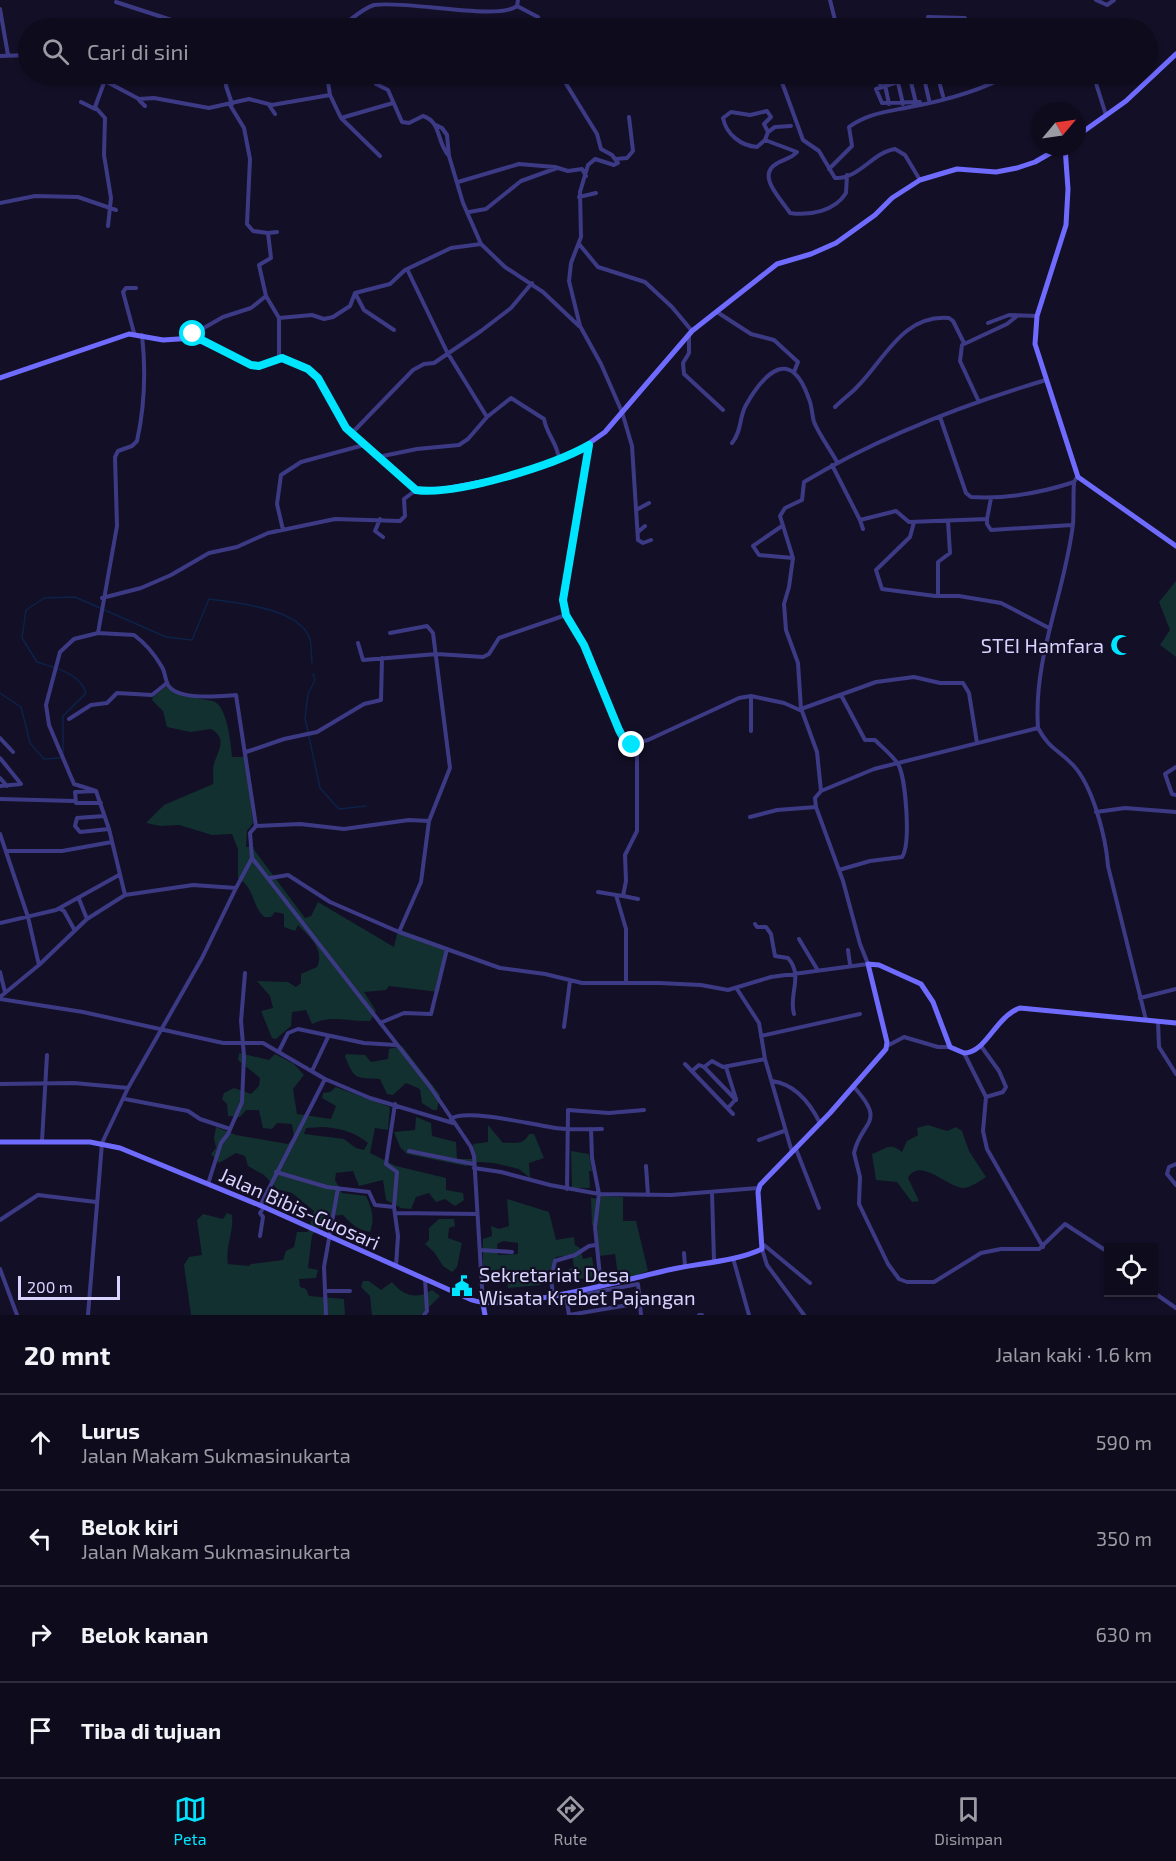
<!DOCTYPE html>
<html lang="id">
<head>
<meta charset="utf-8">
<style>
  :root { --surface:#0e0b1c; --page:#1c1929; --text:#f1f3f6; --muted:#9b9ba3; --line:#2e2b3b; --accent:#00e5ff }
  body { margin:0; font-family:"Exo 2",sans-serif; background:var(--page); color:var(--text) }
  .controls { position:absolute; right:18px; bottom:18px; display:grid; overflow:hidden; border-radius:0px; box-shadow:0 2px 4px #0004 }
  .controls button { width:54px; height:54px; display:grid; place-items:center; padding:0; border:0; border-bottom:2px solid var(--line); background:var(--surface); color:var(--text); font:30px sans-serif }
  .compass { position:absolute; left:1032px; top:102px; width:54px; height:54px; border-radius:50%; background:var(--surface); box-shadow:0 2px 4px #0004; rotate:61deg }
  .scale { position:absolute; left:18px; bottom:15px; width:102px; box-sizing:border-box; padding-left:6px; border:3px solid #d9d4ff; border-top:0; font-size:16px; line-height:21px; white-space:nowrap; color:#d9d4ff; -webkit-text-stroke:4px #130f26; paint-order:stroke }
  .stop { position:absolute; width:18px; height:18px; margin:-14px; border:4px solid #00e5ff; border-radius:50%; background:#fff }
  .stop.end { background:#00e5ff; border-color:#fff; box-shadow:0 2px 6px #0008 }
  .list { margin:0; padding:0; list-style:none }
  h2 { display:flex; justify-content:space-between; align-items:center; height:78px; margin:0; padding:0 24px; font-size:26px }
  h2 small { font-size:20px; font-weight:400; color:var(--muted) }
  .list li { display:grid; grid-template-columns:39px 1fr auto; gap:18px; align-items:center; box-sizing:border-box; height:96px; padding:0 24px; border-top:2px solid var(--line) }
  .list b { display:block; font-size:22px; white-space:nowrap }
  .list p { margin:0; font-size:20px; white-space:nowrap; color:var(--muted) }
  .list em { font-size:20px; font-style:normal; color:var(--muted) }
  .icon { flex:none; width:33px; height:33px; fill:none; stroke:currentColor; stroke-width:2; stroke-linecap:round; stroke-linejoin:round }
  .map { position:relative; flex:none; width:1176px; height:1315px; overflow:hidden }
  .search { position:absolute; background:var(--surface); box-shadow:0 2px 4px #0004; left:18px; right:18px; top:18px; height:66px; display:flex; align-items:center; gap:15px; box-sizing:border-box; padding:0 21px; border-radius:33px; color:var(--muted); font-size:22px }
  .sheet { height:462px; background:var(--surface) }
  nav { display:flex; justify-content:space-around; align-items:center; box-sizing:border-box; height:84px; border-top:2px solid var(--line); background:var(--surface); font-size:16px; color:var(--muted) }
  nav a { display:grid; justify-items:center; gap:3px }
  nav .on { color:var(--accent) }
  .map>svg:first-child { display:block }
  .green { fill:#12302f; fill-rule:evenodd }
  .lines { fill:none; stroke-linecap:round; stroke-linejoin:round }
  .stream { stroke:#0c2248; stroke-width:1.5 }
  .street { stroke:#3d3a85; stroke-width:4 }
  .secondary { stroke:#6f6bff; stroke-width:5 }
  .route { stroke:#00e5ff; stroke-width:8 }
  .labels { text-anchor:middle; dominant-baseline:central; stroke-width:4.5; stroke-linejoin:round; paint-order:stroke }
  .poi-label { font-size:20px; fill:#d9d4ff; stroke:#130f26; text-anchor:end }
  .street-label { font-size:20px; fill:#d9d4ff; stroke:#130f26 }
</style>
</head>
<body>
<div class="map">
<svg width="1176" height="1315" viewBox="0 0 1176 1315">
  <rect width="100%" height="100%" fill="#130f26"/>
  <path class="green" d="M1176 581V657L1160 645 1170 630 1159 602Z
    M167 686C182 695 196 698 212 701 227 703 231 744 232 757H245L253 823 247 831 246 847H252L305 918 311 916 318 902 394 947 398 929 447 947 439 992 389 986 386 990 364 992 376 1011 370 1021C349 1022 331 1014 312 1024L306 1010 292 1012 291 1026 276 1039 272 1038 261 1011 273 1008 270 996 257 981 288 982 296 987 301 983V974L317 967C325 950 310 937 298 925L295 931 284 927V914L275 912 271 917H264C251 904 255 888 238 878V849L232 834 212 835 179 825 160 826 146 823 164 805 213 784C214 777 212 770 214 764 218 750 228 739 211 729L190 732 167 727 163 711 152 700 153 697Z
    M402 1046 440 1095 437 1110H433L422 1103 420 1089 406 1083 393 1095 387 1094 380 1079C356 1078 354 1080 345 1056L346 1054 365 1055 371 1062 388 1059 389 1049Z
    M239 1053 269 1060 275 1054 294 1064 304 1075 293 1089 297 1114 331 1119 336 1106 322 1098 323 1093 330 1092 336 1087 390 1107 388 1130 375 1128 370 1153 396 1166 446 1178V1190L463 1193 464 1200 455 1206 445 1199 436 1202 429 1193 416 1197 411 1209 401 1208 386 1200 383 1180 359 1186 353 1171 336 1173 335 1180 342 1193 366 1196C372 1209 375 1218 370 1232 358 1230 351 1224 343 1215L330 1216 326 1228 320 1227 312 1235 308 1268 318 1270 316 1278 299 1279 300 1287 306 1289 309 1296 344 1299 345 1315H191L184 1265 189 1257 202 1255 197 1220 203 1214 223 1219 227 1213 232 1215C234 1232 225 1247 228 1264L249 1266 251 1264 283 1260 286 1251 294 1247 297 1232H308L314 1211 292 1193 277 1189 264 1175 248 1166 245 1156 236 1153 219 1163 211 1154 216 1148 214 1138 216 1127 236 1135 288 1144 294 1137 292 1124 277 1123 272 1129 263 1128 259 1110H246L240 1117 228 1116 227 1104 222 1099 224 1093 234 1088 251 1094 259 1086 260 1078 238 1060ZM323 1127C339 1128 355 1132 368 1143L364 1150 356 1148 344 1139 304 1134 306 1128Z
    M416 1117 431 1123 432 1136 456 1142 457 1159H476L473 1144 488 1142V1125L503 1143C515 1142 523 1146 529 1134H534L544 1158 529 1163 530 1178 519 1169 494 1163 478 1162 466 1166 407 1154 400 1147 394 1132 415 1130Z
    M928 1125 947 1131 956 1127 962 1131 969 1151 986 1177C980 1181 971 1187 964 1188 947 1188 920 1156 908 1178L919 1201 912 1202 897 1182 876 1180 872 1154C885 1150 889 1141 902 1152L907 1141 918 1135 917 1128Z
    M571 1151 589 1154 592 1171H589L590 1188H572Z
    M601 1196 623 1197V1221H636L648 1271 639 1274V1279L619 1283 615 1254 599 1256 597 1225H592L591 1198 601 1199Z
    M507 1199 549 1212 556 1240 574 1237 575 1245 580 1248 583 1259 592 1257 595 1277 579 1279 578 1273 568 1274 567 1270 574 1267 572 1255 556 1257 555 1274 550 1275 549 1279 540 1280V1285L508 1288 506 1269 483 1271V1239L492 1236 491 1226 499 1229 509 1226ZM503 1241 518 1243V1254L498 1255 497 1244Z
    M439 1219H454L455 1226 449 1228 448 1238 462 1243 457 1267 452 1272 443 1266 434 1252 425 1244 429 1240V1228Z
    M363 1281H369L381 1290 392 1282C403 1296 417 1300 432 1290L440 1296 421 1315H372L370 1296 361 1287Z"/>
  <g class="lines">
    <path class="stream" d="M313 674 315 680 308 694 305 718 320 788 339 809 366 806
      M0 693 21 707 30 743 44 759 60 758
      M63 753V716L86 693C80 673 55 668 37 662L22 638 26 610 44 598 75 597 166 637 192 640 209 599C236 603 300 608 310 639 312 646 311 656 312 663"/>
    <path class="street" d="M830 0 837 28
      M1096 0 1107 5 1114 0
      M116 2 196 28
      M517 6 538 17 542 28
      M0 9 8 55
      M941 19 944 28
      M339 28C350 21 361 9 374 5 407 0 498 21 517 6L518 0
      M930 28 928 17 965 18
      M957 28 967 26
      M0 56 28 55
      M92 74 139 99 154 98 209 108 249 99 272 105 330 95 341 118 380 156
      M226 74V86L232 104
      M376 74V84L388 90 402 122 409 123 423 116C442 122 436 142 449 156
      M560 74 597 134 601 149 612 155 618 163 614 165 595 159 588 165 580 192 581 237 571 263 569 281 580 326 601 364 622 412 632 446 638 540 643 543 651 540
      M764 74 765 79 780 77 803 140 819 151 835 178C858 180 873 152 895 149L905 155 920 180
      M875 74 881 86
      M896 74 903 104
      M909 74 916 103
      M923 74 929 100
      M937 74 943 96
      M1093 74 1106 115
      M105 80 95 107 105 118 104 155 111 198 108 226
      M898 82 876 89 882 103 920 102
      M885 85 889 104
      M330 95 328 82 331 74
      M139 100 145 106
      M81 102 95 109
      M230 105 244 128 250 159 247 224 253 231 268 233 271 258 259 265 266 296
      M269 105 275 114
      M341 118 393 103
      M436 125 442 128 447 135 449 156 463 203 481 244
      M768 132 775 127 791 126
      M765 140 768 132 764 124 771 117 767 111 750 115 731 112 723 118C726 134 741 146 757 147L765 140 797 152C791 159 783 159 776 164 756 176 782 200 790 213 810 216 835 211 846 193L847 175
      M616 159 627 158 633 151 629 117
      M829 169 852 146 849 127C868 113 887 112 910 107 943 101 982 90 1011 74
      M458 182 519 164 555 167 568 171 582 169 586 176
      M579 197 596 193
      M0 203 35 196 78 197 116 210
      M469 212 486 209 521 181 557 168
      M268 233 277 232
      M579 244 598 267 645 282 672 307 692 331
      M407 269 447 352 487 417
      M355 293 364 310 394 330
      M717 312 751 334 774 340 798 362 794 372
      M279 318V358
      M988 323 1009 315 1037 316
      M134 333 123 292 126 288H136
      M689 335V353L683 363 684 374 723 410
      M188 337 223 317 251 308 266 296 279 318 312 315 324 319 333 317 350 306 355 293 390 284 405 270 451 248 481 244 505 267 543 292 579 326
      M979 402 960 361 962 345 1007 324 1017 316
      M835 407C842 400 849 395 856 388 884 361 902 314 949 318L953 321 964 343
      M940 417 966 493 971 497C1006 499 1041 493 1074 482
      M352 433 413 370 424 364 434 363 481 331 511 308 532 283
      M732 443C742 431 739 417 746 405 765 372 791 346 809 399 812 406 812 415 814 422 820 436 830 449 837 462
      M589 445 563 600 566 615 584 645 623 738 629 745 648 740 739 698 751 696 784 703 802 711 817 752 821 791
      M378 457 417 449 459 445 468 439 487 417 511 398 544 419C547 436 558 443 559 460
      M832 465 860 520 896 511 909 522 987 519V524L991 530 1072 525
      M636 510 649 503
      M380 519 375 531 383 537
      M987 519 991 498
      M860 520 863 529
      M914 522 910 537 876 570 882 589 935 596H959L1001 603 1049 628
      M782 526 753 546 759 555 793 558 780 516 785 508 802 500 804 482C879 437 962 405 1046 380
      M283 530 277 504 281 475 301 462 364 445
      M638 532 645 526
      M793 558 789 587 784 604 786 630 798 663 801 709 876 682 914 677 940 683H963L969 693 977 743
      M938 596V562L950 553 948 521
      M102 598 141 588 171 575 209 553 237 547 268 533 335 519 400 521 405 516 404 499 416 490
      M98 633 134 635C145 643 155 655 162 667 165 672 165 679 168 685 178 701 220 696 236 695L256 826
      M390 633 427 626 433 633 450 768 429 821 421 882 399 932
      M358 643 363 660 437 654 483 657 489 654 499 638 566 615
      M69 719 91 705 107 703 117 693 152 695 167 683
      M1038 728C1050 750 1058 749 1073 765 1093 786 1106 838 1108 866L1146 1020
      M751 731V696
      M0 738 13 752
      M246 752 284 739 317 732 364 704 381 700 382 658
      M0 758 21 784 0 786
      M1176 767 1165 774 1172 794 1176 795
      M0 778 7 786
      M95 791 75 792 76 803H101
      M0 799 74 801
      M1096 812 1125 808 1176 812
      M104 816 77 818 75 826 80 832 109 829
      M750 817 777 810 816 807
      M0 834 28 917 39 965 0 997
      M6 851H62L112 842
      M252 858 250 833 256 826 300 824 344 829 409 820 429 821
      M839 870 870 861 902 857C911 844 906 778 898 764 893 756 882 747 875 740H865L841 695
      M270 878 288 875 330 902 399 932 500 968 545 974 582 983H659L701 985 728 990 771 977 868 964 860 944 843 881 816 807 815 798 821 791 874 769 1038 728C1033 657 1065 593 1073 524 1074 510 1073 496 1074 482L1077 477
      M236 888 252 858 431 1088 471 1147 474 1156 483 1304
      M598 892 616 895
      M623 896 638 899
      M79 899 87 919 125 895
      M60 909 64 911 74 929
      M0 923 56 910 119 875
      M755 924 757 927H766L771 934 775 956 788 958C804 976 788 995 794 1014
      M799 939 817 969
      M848 950 850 964
      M39 965 87 919
      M0 972 5 992
      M626 982V929L616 895 623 896 626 881 625 855 637 831V743
      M1140 998 1176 989
      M0 999 83 1012 223 1043H263L325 1079 370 1098 453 1123
      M1158 1021 1159 1047 1176 1074
      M380 1023 404 1013 431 1014 447 949
      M564 1027 570 981
      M761 1036 860 1014
      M887 1046 904 1037 938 1047H950
      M981 1046 999 1071 1006 1087 1003 1092 986 1097
      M279 1051 288 1033 298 1029 364 1043 396 1045
      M964 1053 986 1097 983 1131 987 1149 1043 1247
      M765 1059 792 1152
      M685 1064 733 1114
      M704 1067 712 1061 723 1067 765 1059 759 1023 737 989
      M726 1067 736 1099 728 1108
      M312 1071 328 1037
      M692 1071 699 1065 704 1067 736 1100
      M772 1081C795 1084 810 1103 820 1123
      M0 1084 74 1083 128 1088
      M853 1086C888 1124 861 1120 854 1153L860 1177 859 1204 888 1264 899 1279 907 1282H934L981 1253 1001 1249H1039L1065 1224 1108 1252
      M125 1099 188 1111 200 1119 230 1129
      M395 1104 386 1164 397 1172 394 1207 398 1236 396 1266
      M451 1119C465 1108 535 1125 555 1128 570 1130 586 1129 602 1129
      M591 1129 592 1158 599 1194 595 1227 601 1286
      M759 1140 784 1131
      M42 1141 47 1055
      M796 1149 819 1208
      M409 1151 473 1164
      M1176 1164 1169 1167 1167 1174 1176 1185
      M646 1166 648 1195
      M474 1168 501 1172 550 1185 599 1194 671 1195 758 1188
      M276 1172 327 1187 369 1192 375 1205 394 1207
      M208 1184 221 1143 228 1134 242 1102 244 1056 241 1021 245 973
      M567 1189 568 1110 609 1113 644 1110
      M712 1192 714 1261
      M260 1206 325 1079
      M395 1213 477 1214
      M0 1220 38 1195 96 1202
      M260 1236 263 1217 260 1213 264 1207
      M764 1245 810 1283
      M762 1249 767 1265 804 1315
      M480 1250 512 1252
      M684 1253 685 1266
      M733 1258 749 1315
      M0 1269 17 1315
      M638 1284 641 1315
      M325 1291H350
      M1153 1292 1176 1308
      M553 1295 551 1279 555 1261 575 1255 589 1246 596 1245
      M566 1296 569 1315
      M566 1298 638 1284
      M88 1315 102 1143 128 1088 202 958 236 888 193 885 125 895 109 829 96 791 74 784 49 725 46 705 60 652 74 639 98 633 117 526 115 457 118 451 132 446 137 441C145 405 146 371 142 335
      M326 1315 324 1267 338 1188
      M424 1315 427 1311 425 1279
      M569 1315 640 1303
      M699 1315H702"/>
    <path class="secondary" d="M1077 136 1126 101 1176 54
      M1065 147 1068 189 1066 225 1037 316 1035 344 1078 477 1176 546
      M0 378 129 334 163 340 194 338 251 365 259 366 282 358 308 369 318 378 346 428 416 490 445 489 492 480 553 463 581 449 605 432 692 331 777 264 811 254 836 243 875 215 892 198 920 180 957 169 996 172 1017 168 1035 162 1061 147
      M0 1142H90L120 1148 264 1207 472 1300C508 1313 631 1278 673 1269 702 1263 737 1261 762 1249L758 1192 760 1185 830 1113 886 1049 887 1042 868 964 879 965 921 984 933 1002 950 1047 964 1053C986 1053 995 1017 1020 1008L1176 1023
      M483 1304 485 1315"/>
  </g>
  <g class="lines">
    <path class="route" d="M193 334 188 337 202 340 251 365 259 366 282 358 308 369 318 378 346 428 416 490C456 496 554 465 589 445L563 600 566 615 584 645 619 730 626 743 632 745"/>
  </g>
  <defs>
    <symbol id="mosque-bare" viewBox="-9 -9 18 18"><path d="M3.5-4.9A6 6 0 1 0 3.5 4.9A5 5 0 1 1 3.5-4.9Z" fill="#00e5ff" stroke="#130f26" stroke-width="2.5" paint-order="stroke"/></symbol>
    <symbol id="civic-bare" viewBox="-9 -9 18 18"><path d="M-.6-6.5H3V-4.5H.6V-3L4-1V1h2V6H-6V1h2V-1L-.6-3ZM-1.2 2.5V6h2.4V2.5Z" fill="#00e5ff" stroke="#130f26" stroke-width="2.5" paint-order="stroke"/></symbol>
  </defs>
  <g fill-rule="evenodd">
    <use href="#mosque-bare" x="1106" y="630" width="30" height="30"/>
    <use href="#civic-bare" x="447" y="1271" width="30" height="30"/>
  </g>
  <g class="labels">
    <g class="poi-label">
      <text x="1104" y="645">STEI Hamfara</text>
      <text x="479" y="1274" text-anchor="start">Sekretariat Desa<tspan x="479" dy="23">Wisata Krebet Pajangan</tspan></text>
    </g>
    <g class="street-label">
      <text transform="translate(300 1208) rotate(24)">Jalan Bibis-Guosari</text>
    </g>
  </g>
</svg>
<div class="controls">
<button><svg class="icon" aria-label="locate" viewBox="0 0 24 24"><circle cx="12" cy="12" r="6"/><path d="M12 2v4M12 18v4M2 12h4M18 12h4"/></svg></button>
</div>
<svg class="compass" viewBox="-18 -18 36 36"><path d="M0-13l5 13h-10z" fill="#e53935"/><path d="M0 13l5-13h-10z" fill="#9b9ba3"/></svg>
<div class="scale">200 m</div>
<div class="stop" style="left:193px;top:334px"></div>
<div class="stop end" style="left:632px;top:745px"></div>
<div class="search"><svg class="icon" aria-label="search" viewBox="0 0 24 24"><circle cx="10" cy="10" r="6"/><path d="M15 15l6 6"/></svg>Cari di sini</div>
</div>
<section class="sheet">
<h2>20 mnt<small>Jalan kaki · 1.6 km</small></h2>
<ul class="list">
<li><svg class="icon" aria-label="ahead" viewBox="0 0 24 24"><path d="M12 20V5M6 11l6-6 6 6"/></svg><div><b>Lurus</b><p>Jalan Makam Sukmasinukarta</p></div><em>590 m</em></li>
<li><svg class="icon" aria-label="left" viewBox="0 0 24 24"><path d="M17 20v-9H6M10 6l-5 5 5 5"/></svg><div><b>Belok kiri</b><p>Jalan Makam Sukmasinukarta</p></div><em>350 m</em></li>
<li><svg class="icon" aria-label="right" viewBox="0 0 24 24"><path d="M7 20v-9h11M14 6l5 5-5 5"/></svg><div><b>Belok kanan</b></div><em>630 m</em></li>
<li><svg class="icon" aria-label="arrive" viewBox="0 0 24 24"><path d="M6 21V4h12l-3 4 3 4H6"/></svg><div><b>Tiba di tujuan</b></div></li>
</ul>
</section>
<nav>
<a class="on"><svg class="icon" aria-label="map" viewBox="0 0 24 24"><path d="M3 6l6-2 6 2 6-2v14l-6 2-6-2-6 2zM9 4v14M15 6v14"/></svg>Peta</a>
<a><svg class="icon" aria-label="directions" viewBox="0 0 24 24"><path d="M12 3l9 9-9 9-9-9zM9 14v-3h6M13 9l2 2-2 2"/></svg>Rute</a>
<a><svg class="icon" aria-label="saved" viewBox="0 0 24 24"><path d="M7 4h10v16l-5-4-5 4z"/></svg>Disimpan</a>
</nav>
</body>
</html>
